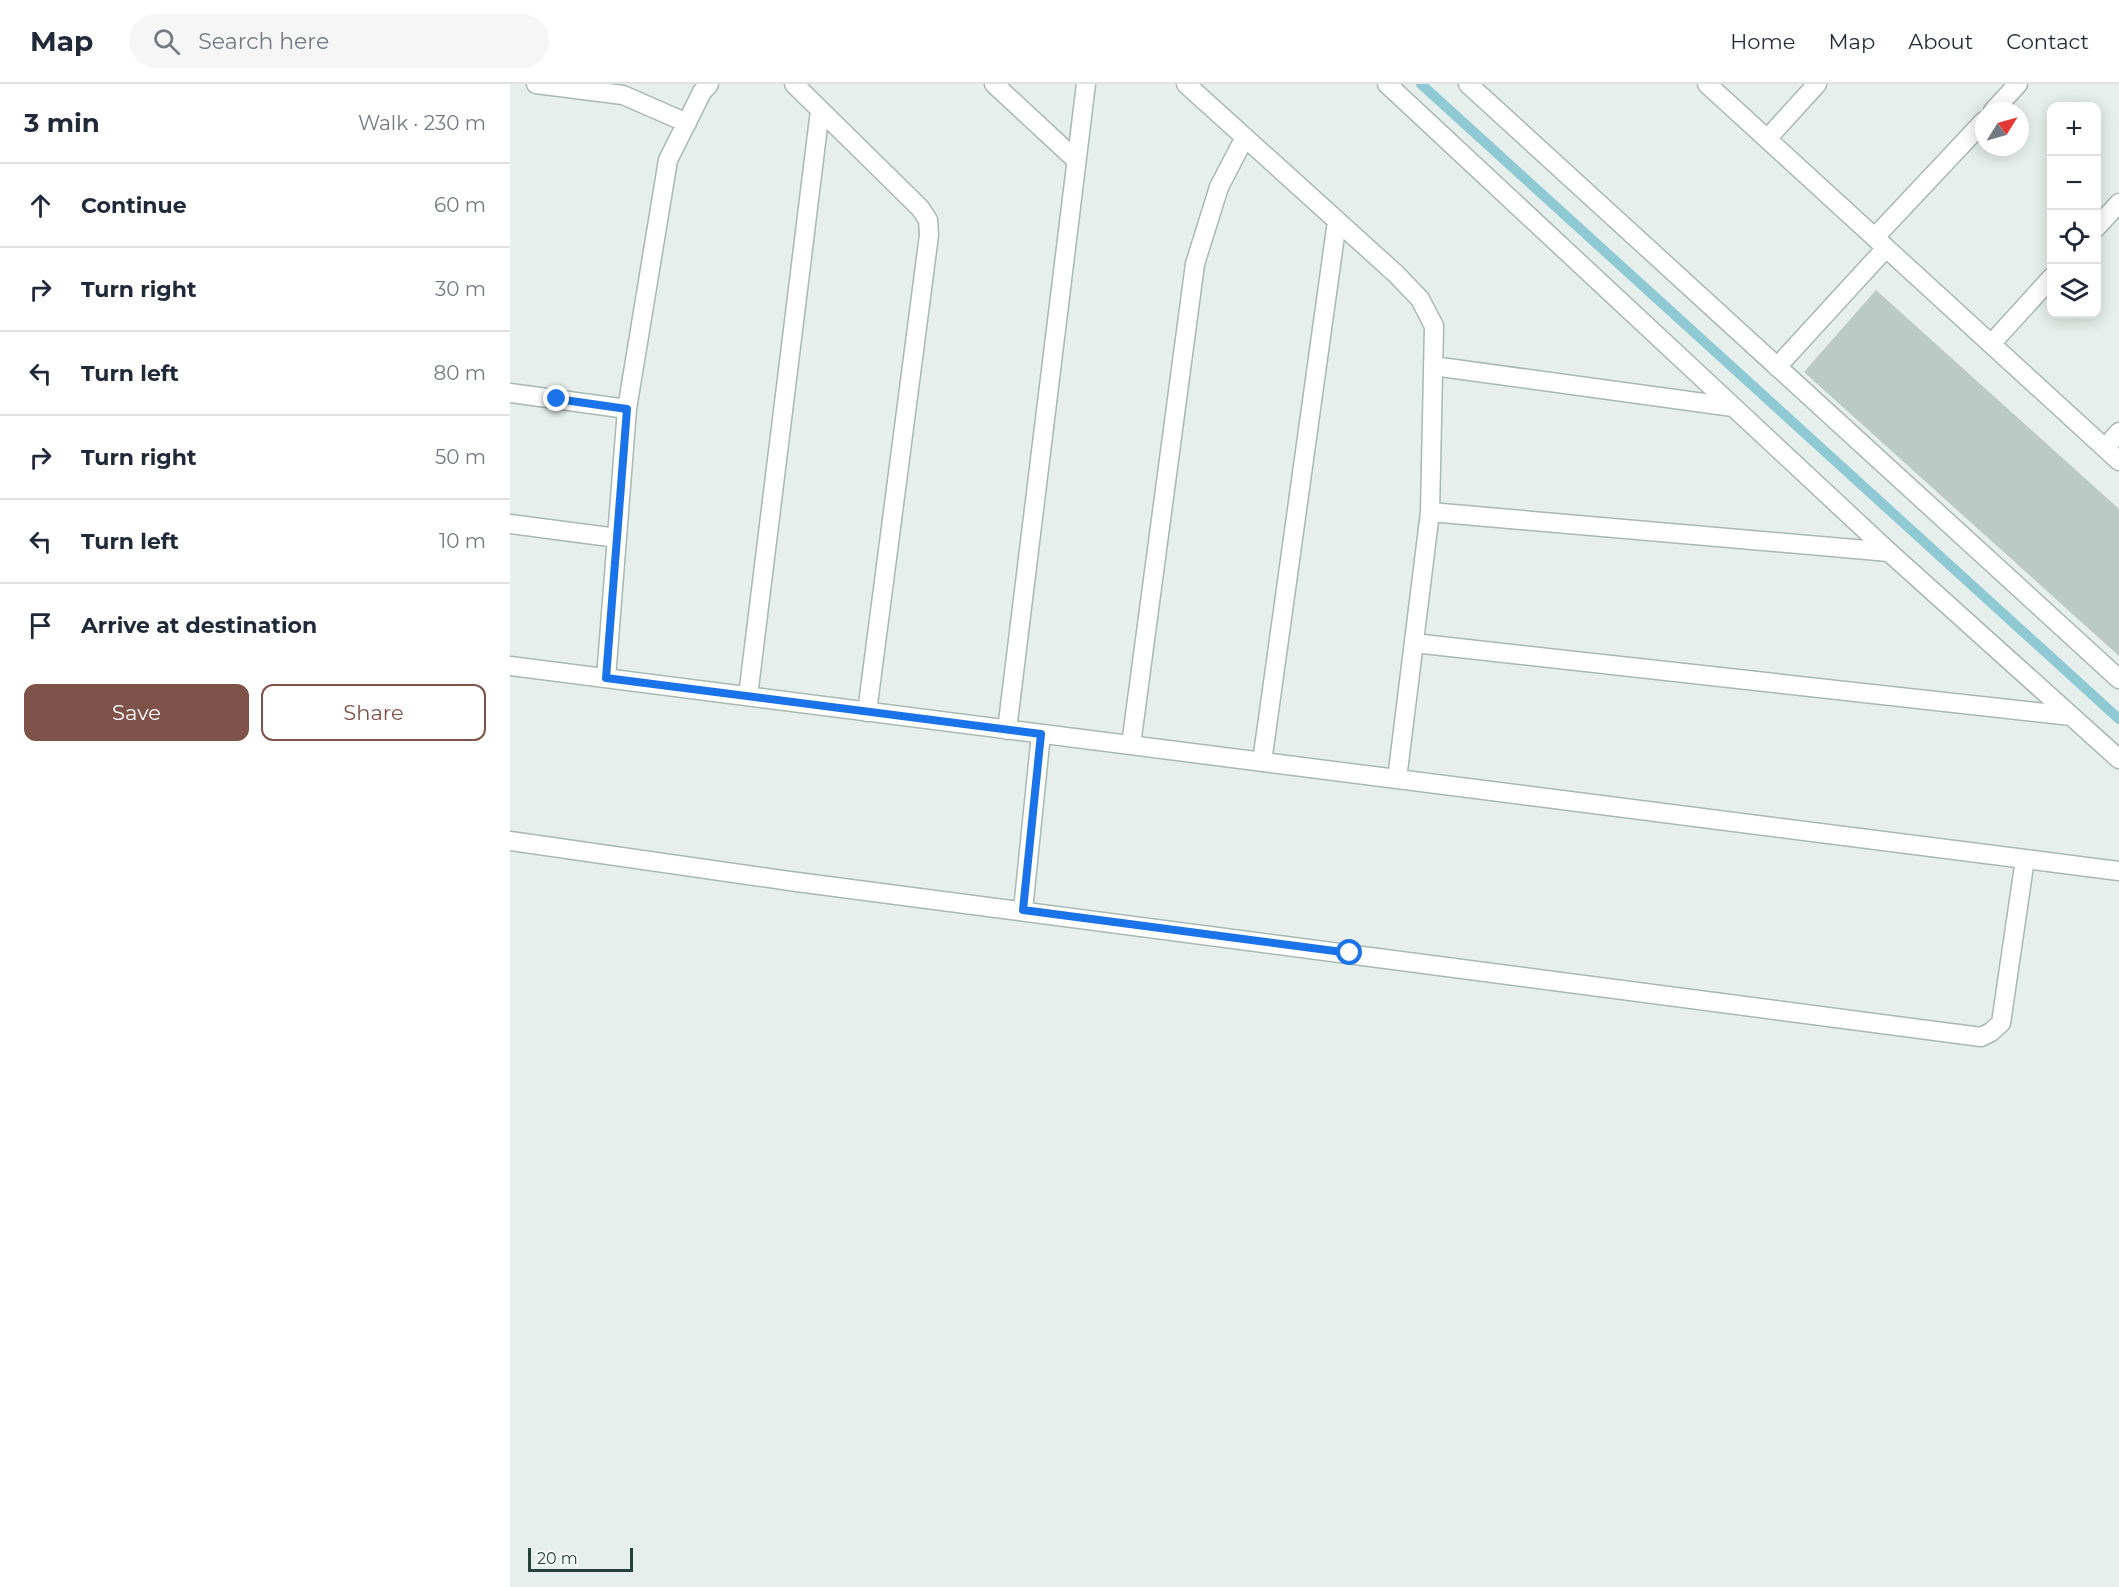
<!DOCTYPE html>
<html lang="en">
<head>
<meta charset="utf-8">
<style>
  :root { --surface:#fff; --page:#f6f6f7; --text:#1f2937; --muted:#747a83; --line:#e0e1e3; --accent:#7f5249 }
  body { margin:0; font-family:Montserrat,sans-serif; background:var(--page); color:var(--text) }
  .controls { position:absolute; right:18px; top:18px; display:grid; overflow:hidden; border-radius:12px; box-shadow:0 3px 15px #0003 }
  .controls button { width:54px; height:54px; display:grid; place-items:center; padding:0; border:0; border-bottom:2px solid var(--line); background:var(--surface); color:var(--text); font:30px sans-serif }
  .compass { position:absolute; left:1465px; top:18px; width:54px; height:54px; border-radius:50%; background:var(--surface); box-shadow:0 3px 15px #0003; rotate:53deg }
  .scale { position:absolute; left:18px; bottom:15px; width:105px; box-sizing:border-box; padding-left:6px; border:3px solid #24423a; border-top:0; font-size:16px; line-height:21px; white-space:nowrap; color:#24423a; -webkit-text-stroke:4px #f7fbf9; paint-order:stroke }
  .stop { position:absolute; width:18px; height:18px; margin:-14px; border:4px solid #1a73e8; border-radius:50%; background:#fff }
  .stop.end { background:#1a73e8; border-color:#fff; box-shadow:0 2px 6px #0008 }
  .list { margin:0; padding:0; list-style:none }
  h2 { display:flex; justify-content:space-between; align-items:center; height:78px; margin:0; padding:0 24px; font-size:26px }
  h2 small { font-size:20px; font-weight:400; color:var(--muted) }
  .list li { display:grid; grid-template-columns:39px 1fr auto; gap:18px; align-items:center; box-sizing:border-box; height:84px; padding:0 24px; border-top:2px solid var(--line) }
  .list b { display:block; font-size:22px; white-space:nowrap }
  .list em { font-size:20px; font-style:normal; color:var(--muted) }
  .actions { display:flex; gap:12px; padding:18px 24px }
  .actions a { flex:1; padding:14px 0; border:2px solid var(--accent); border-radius:12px; text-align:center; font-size:21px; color:var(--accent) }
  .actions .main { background:var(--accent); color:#fff }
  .icon { flex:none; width:33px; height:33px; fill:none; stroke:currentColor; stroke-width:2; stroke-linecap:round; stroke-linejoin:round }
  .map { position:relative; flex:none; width:1609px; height:1503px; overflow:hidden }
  header { display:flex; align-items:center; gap:36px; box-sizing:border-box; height:84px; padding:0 30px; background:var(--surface); border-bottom:2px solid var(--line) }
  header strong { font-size:28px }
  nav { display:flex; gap:33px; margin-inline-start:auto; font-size:21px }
  .search { width:420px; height:54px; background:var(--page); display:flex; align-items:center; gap:15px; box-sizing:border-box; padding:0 21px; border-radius:33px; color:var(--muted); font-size:22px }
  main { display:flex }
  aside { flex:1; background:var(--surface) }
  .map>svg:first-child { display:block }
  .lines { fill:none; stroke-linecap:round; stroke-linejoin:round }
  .stream { stroke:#8ec9d4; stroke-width:10 }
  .building { fill:#bbcac4 }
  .minor-casing { stroke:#a8b8b2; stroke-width:21 }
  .minor { stroke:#fff; stroke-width:18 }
  .route { stroke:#1a73e8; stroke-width:8 }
</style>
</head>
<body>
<header>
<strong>Map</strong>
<div class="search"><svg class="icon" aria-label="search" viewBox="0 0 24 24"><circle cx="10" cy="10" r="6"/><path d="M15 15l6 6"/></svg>Search here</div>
<nav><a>Home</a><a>Map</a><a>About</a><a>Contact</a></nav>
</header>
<main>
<aside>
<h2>3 min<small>Walk · 230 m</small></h2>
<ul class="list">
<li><svg class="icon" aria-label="ahead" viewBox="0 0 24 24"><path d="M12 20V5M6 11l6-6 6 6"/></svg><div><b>Continue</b></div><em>60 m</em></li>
<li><svg class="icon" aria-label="right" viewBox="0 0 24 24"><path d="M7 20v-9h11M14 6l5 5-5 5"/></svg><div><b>Turn right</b></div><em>30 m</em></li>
<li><svg class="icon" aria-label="left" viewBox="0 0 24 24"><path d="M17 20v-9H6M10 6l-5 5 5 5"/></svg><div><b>Turn left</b></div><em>80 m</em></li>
<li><svg class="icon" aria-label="right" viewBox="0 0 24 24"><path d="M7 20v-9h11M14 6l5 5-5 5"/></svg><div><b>Turn right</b></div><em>50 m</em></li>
<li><svg class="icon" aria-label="left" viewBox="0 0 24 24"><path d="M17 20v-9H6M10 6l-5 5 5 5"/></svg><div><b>Turn left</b></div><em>10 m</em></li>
<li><svg class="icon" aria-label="arrive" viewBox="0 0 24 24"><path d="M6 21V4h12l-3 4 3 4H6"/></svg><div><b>Arrive at destination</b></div></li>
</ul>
<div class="actions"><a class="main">Save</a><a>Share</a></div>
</aside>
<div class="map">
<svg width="1609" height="1503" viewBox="0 0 1609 1503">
  <rect width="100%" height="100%" fill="#e6efeb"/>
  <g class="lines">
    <path class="stream" d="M911 0 1609 635"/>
  </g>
  <path class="building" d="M1366 206 1609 425V572L1294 288Z"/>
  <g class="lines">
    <defs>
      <path id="minor" d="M26 0 113 11 177 39
        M284 0 410 124 418 136 419 151 357 628
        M484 0 566 76
        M676 0 886 190 910 215 924 242 920 428 887 695
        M877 0 1379 468 1609 675
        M958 0 1609 595
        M1197 0 1609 377
        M1483 27 1508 0
        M1257 55 1307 0
        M1586 144 1609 119
        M1365 153 1474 37
        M1481 260 1542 193
        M923 282 1223 323
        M1267 283 1376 164
        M0 309 117 325
        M1595 364 1609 348
        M920 428 1379 468
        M0 440 107 454
        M904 559 1561 632
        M0 582 1609 787
        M96 594 117 325 158 76 192 8 199 0
        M238 612 310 26
        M497 646 576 0
        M621 661 685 180 709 103 735 53
        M752 678 827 137
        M0 757 287 798 1471 953 1481 948 1491 939 1515 775
        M513 826 531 650"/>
    </defs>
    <use href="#minor" class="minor-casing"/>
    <use href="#minor" class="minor"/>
  </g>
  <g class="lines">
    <path class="route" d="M47 315 117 325 96 594 531 650 513 826 840 869"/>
  </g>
</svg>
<div class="controls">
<button>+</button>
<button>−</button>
<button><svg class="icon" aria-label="locate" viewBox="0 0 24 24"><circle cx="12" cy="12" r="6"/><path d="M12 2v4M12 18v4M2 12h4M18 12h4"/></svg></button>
<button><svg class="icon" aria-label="layers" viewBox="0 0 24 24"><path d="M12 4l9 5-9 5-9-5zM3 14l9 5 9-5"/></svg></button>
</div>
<svg class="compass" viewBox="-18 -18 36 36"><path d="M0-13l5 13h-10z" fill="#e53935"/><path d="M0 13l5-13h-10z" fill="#747a83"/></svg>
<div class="scale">20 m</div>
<div class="stop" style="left:840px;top:869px"></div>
<div class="stop end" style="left:47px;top:315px"></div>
</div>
</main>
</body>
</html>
